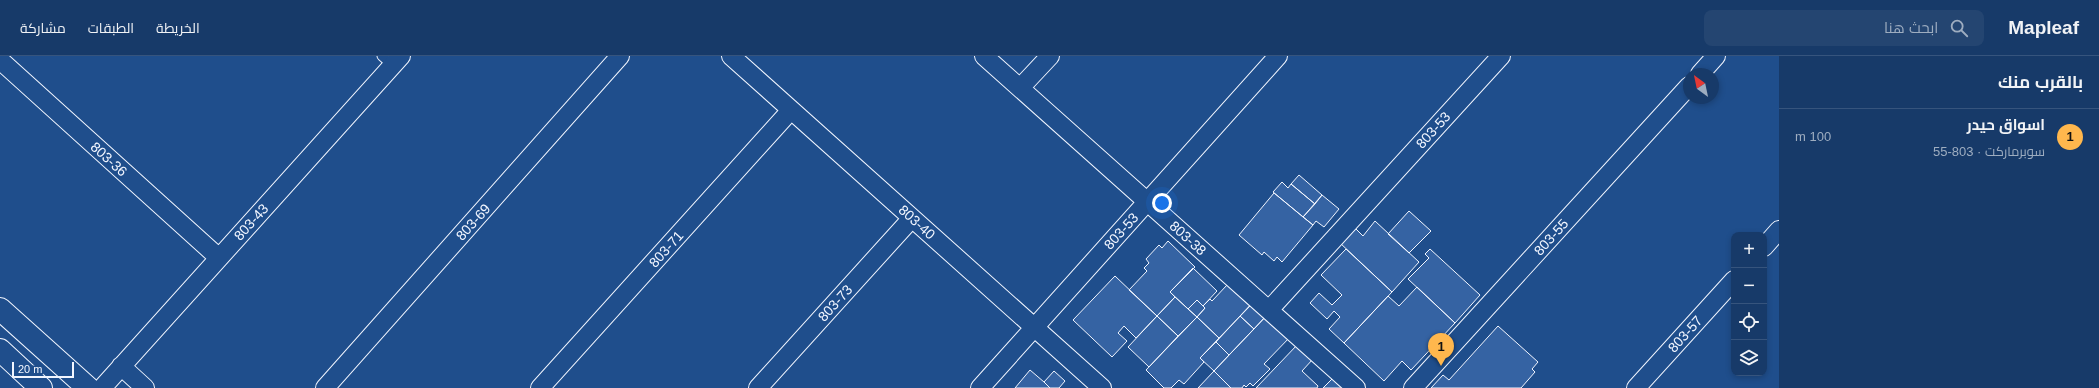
<!DOCTYPE html>
<html lang="ar">
<head>
<meta charset="utf-8">
<style>
  :root { --surface:#173a69; --page:#244571; --text:#f1f3f6; --muted:#9eadc0; --line:#36547d; --accent:#ffb74d }
  body { margin:0; font-family:Arial,Cairo,sans-serif; background:var(--page); color:var(--text); direction:rtl }
  .controls { position:absolute; right:12px; bottom:12px; display:grid; overflow:hidden; border-radius:8px; box-shadow:0 2px 6px #0003 }
  .controls button { width:36px; height:36px; display:grid; place-items:center; padding:0; border:0; border-bottom:1px solid var(--line); background:var(--surface); color:var(--text); font:20px sans-serif }
  .compass { position:absolute; left:1683px; top:12px; width:36px; height:36px; border-radius:50%; background:var(--surface); box-shadow:0 2px 6px #0003; rotate:327deg }
  .scale { position:absolute; left:12px; bottom:10px; width:62px; box-sizing:border-box; padding-left:4px; border:2px solid #f2f6ff; border-top:0; font-size:11px; line-height:14px; white-space:nowrap; color:#f2f6ff; -webkit-text-stroke:3px #1f4e8c; paint-order:stroke }
  .you { position:absolute; left:1162px; top:147px; width:14px; height:14px; margin:-10px; border:3px solid #fff; border-radius:50%; background:#1a73e8; box-shadow:0 0 0 6px #1a73e833 }
  .badge { display:grid; place-items:center; width:26px; height:26px; border-radius:50%; background:var(--accent); color:#111; font-size:13px; font-weight:700 }
  .pin { position:absolute; translate:-50% -33px; filter:drop-shadow(0 1px 2px #0008) }
  .pin::after { content:''; position:absolute; top:21px; width:14px; height:12px; background:inherit; clip-path:polygon(0 0,100% 0,50% 100%) }
  .list { margin:0; padding:0; list-style:none }
  h2 { display:flex; justify-content:space-between; align-items:center; height:52px; margin:0; padding:0 16px; font-size:17px }
  h2 small { font-size:13px; font-weight:400; color:var(--muted) }
  .list li { display:grid; grid-template-columns:26px 1fr auto; gap:12px; align-items:center; box-sizing:border-box; height:56px; padding:0 16px; border-top:1px solid var(--line) }
  .list b { display:block; font-size:15px; white-space:nowrap }
  .list p { margin:0; font-size:13px; white-space:nowrap; color:var(--muted) }
  .list em { font-size:13px; font-style:normal; color:var(--muted) }
  .icon { flex:none; width:22px; height:22px; fill:none; stroke:currentColor; stroke-width:2; stroke-linecap:round; stroke-linejoin:round }
  .map { position:relative; flex:none; width:1779px; height:332px; overflow:hidden; direction:ltr }
  header { display:flex; align-items:center; gap:24px; box-sizing:border-box; height:56px; padding:0 20px; background:var(--surface); border-bottom:1px solid var(--line) }
  header strong { font-size:19px }
  nav { display:flex; gap:22px; margin-inline-start:auto; font-size:14px }
  .search { width:280px; height:36px; background:var(--page); display:flex; align-items:center; gap:10px; box-sizing:border-box; padding:0 14px; border-radius:8px; color:var(--muted); font-size:15px }
  main { display:flex }
  aside { flex:1; background:var(--surface) }
  .map>svg:first-child { display:block }
  .building { fill:#3563a3; stroke:#f2f6ff }
  .lines { fill:none; stroke-linecap:round; stroke-linejoin:round }
  .service-casing { stroke:#f2f6ff; stroke-width:11 }
  .minor-casing { stroke:#f2f6ff; stroke-width:20 }
  .tertiary-casing { stroke:#f2f6ff; stroke-width:24 }
  .service { stroke:#1f4e8c; stroke-width:9 }
  .minor { stroke:#1f4e8c; stroke-width:18 }
  .tertiary { stroke:#1f4e8c; stroke-width:22 }
  .labels { text-anchor:middle; dominant-baseline:central; stroke-width:3; stroke-linejoin:round; paint-order:stroke }
  .street-label { font-size:14px; fill:#f2f6ff; stroke:#1f4e8c }
</style>
</head>
<body>
<header>
<strong>Mapleaf</strong>
<div class="search"><svg class="icon" aria-label="search" viewBox="0 0 24 24"><circle cx="10" cy="10" r="6"/><path d="M15 15l6 6"/></svg>ابحث هنا</div>
<nav><a>الخريطة</a><a>الطبقات</a><a>مشاركة</a></nav>
</header>
<main>
<aside>
<h2>بالقرب منك<small></small></h2>
<ul class="list">
<li><span class="badge">1</span><div><b>اسواق حيدر</b><p>سوبرماركت · 803-55</p></div><em>100 m</em></li>
</ul>
</aside>
<div class="map">
<svg width="1779" height="332" viewBox="0 0 1779 332">
  <rect width="100%" height="100%" fill="#1f4e8c"/>
  <path class="building" d="M1299 119 1322 139 1315 148 1291 128Z
    M1282 126 1288 132 1291 128 1315 148 1303 161 1273 136Z
    M1274 137 1313 169 1282 206 1277 201 1274 205 1264 196 1262 199 1239 179Z
    M1322 139 1339 153 1324 171 1316 165 1313 169 1303 161Z
    M1409 155 1431 175 1409 197 1388 178Z
    M1375 165 1419 206 1392 236 1339 186 1354 171 1363 180Z
    M1168 185 1195 211 1170 236 1175 241 1157 260 1129 234 1147 215 1144 212 1149 207 1146 203 1159 189 1162 192Z
    M1346 193 1392 236 1344 287 1329 273 1340 261 1334 255 1327 263 1310 247 1319 237 1332 249 1342 239 1321 219Z
    M1430 193 1480 239 1455 267 1408 223 1429 202 1425 198Z
    M1193 212 1217 235 1203 250 1197 244 1188 253 1170 236Z
    M1115 220 1157 260 1136 282 1124 270 1118 277 1127 285 1112 301 1073 264Z
    M1227 229 1250 250 1219 282 1197 261 1205 252 1203 250 1210 243 1212 245Z
    M1417 231 1455 267 1411 314 1402 305 1384 325 1344 287 1388 240 1399 250Z
    M1175 241 1197 261 1178 280 1157 260Z
    M1197 244 1205 252 1197 261 1188 253Z
    M1254 245 1268 258 1254 273 1240 260Z
    M1268 258 1291 280 1264 308 1270 313 1253 330 1250 327 1246 331 1244 329 1242 332H1231L1214 315Z
    M1157 260 1178 280 1149 311 1128 291Z
    M1240 260 1254 273 1229 299 1216 286Z
    M1197 261 1219 282 1200 302 1204 306 1184 328 1179 324 1171 332H1164L1146 314Z
    M1498 270 1538 306 1532 313 1535 316 1521 332H1431L1443 319 1449 324Z
    M1216 286 1229 299 1214 315 1200 302Z
    M1298 288 1313 303 1302 315 1318 330 1317 332H1256Z
    M1030 314 1044 326 1050 332H1015Z
    M1054 315 1065 325 1059 332H1050L1044 326Z
    M1214 315 1231 332H1198Z
    M1332 323 1342 332H1323Z"/>
  <g class="lines">
    <defs>
      <path id="service" d="M382 0 392 9"/>
      <path id="minor" d="M731 0 1102 332
        M984 0 1356 332
        M0 4 219 202
        M1700 18 1716 0
        M1020 32 1050 0
        M1764 191 1779 174
        M1269 254 1501 0
        M121 310 145 332
        M102 332 401 0
        M325 332 620 0
        M540 332 791 54
        M758 332 912 162
        M980 332 1278 0
        M1413 332 1689 30
        M1636 332 1734 224"/>
      <path id="tertiary" d="M0 253 88 332
        M0 294 41 332"/>
    </defs>
    <use href="#service" class="service-casing"/>
    <use href="#minor" class="minor-casing"/>
    <use href="#tertiary" class="tertiary-casing"/>
    <use href="#service" class="service"/>
    <use href="#minor" class="minor"/>
    <use href="#tertiary" class="tertiary"/>
  </g>
  <g class="labels">
    <g class="street-label">
      <text transform="translate(1433 74) rotate(-48)">803-53</text>
      <text transform="translate(109 103) rotate(42)">803-36</text>
      <text transform="translate(251 166) rotate(-48)">803-43</text>
      <text transform="translate(473 166) rotate(-48)">803-69</text>
      <text transform="translate(917 166) rotate(42)">803-40</text>
      <text transform="translate(1121 175) rotate(-48)">803-53</text>
      <text transform="translate(1551 181) rotate(-48)">803-55</text>
      <text transform="translate(1188 182) rotate(42)">803-38</text>
      <text transform="translate(666 193) rotate(-48)">803-71</text>
      <text transform="translate(835 247) rotate(-48)">803-73</text>
      <text transform="translate(1685 278) rotate(-48)">803-57</text>
    </g>
  </g>
</svg>
<div class="controls">
<button>+</button>
<button>−</button>
<button><svg class="icon" aria-label="locate" viewBox="0 0 24 24"><circle cx="12" cy="12" r="6"/><path d="M12 2v4M12 18v4M2 12h4M18 12h4"/></svg></button>
<button><svg class="icon" aria-label="layers" viewBox="0 0 24 24"><path d="M12 4l9 5-9 5-9-5zM3 14l9 5 9-5"/></svg></button>
</div>
<svg class="compass" viewBox="-18 -18 36 36"><path d="M0-13l5 13h-10z" fill="#e53935"/><path d="M0 13l5-13h-10z" fill="#9eadc0"/></svg>
<div class="scale">20 m</div>
<div class="you"></div>
<div class="pin badge" style="left:1441px;top:310px">1</div>
</div>
</main>
</body>
</html>
